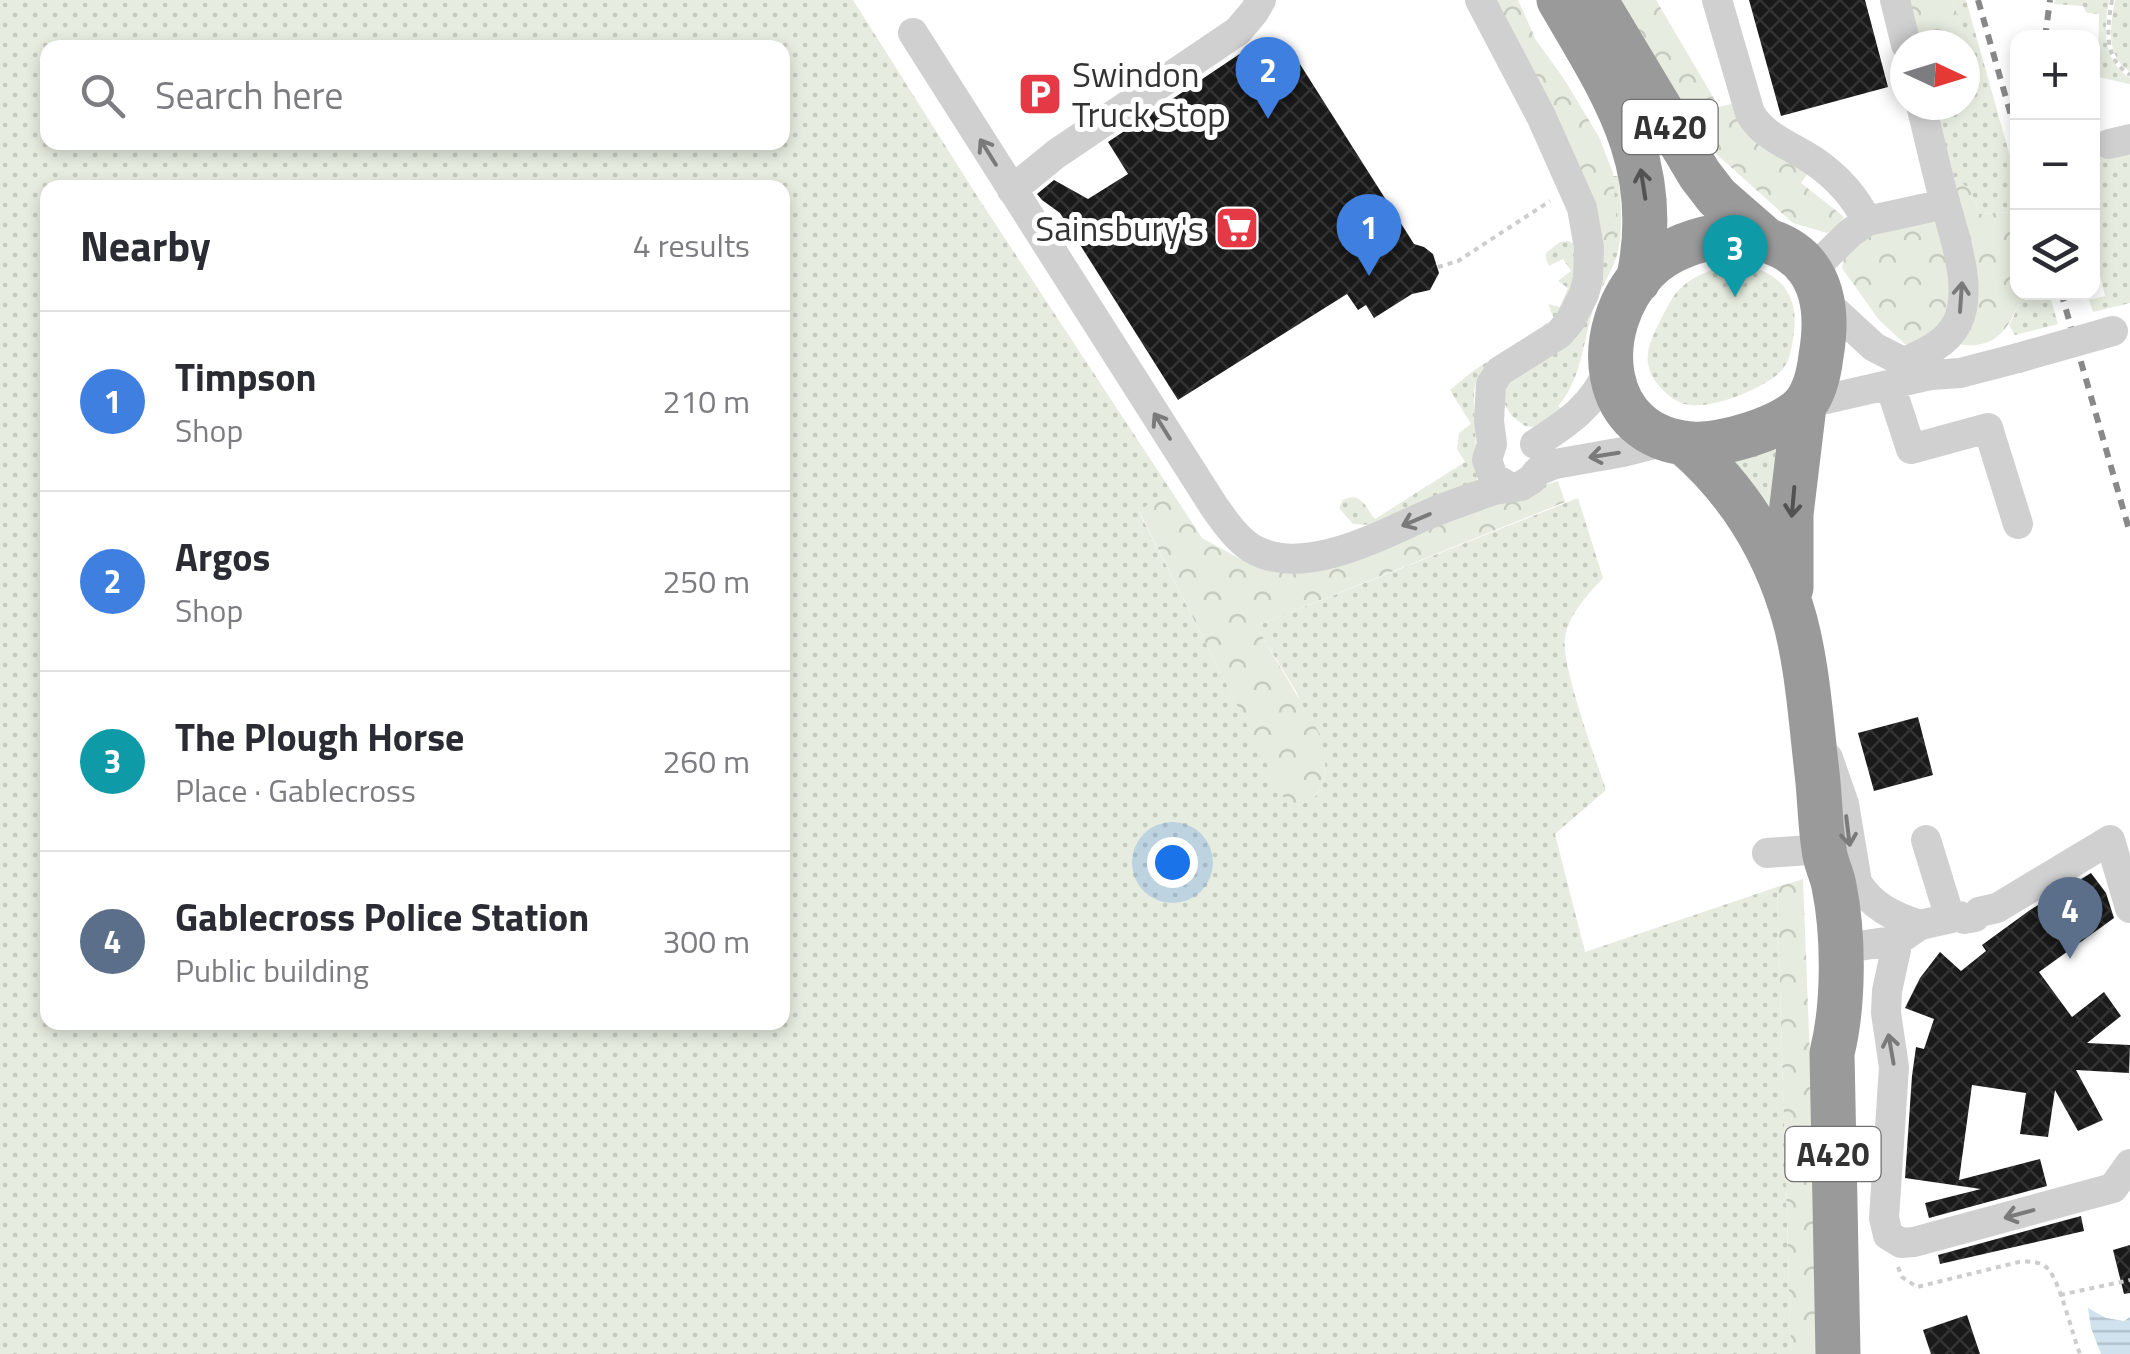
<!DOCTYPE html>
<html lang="en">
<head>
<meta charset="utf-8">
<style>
  :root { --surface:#fff; --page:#f2f2f3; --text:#2b2b33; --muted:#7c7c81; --line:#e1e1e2; --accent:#0f766e }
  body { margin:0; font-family:"Titillium Web",sans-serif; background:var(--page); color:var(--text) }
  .controls { position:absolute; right:30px; top:30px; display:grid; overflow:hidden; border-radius:20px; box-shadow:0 5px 15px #0003 }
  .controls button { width:90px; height:90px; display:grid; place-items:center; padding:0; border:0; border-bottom:2px solid var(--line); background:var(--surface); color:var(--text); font:50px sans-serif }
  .compass { position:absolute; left:1890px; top:30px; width:90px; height:90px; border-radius:50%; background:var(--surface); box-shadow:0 5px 15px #0003; rotate:94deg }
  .you { position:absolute; left:1172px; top:862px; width:35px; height:35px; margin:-25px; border:8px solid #fff; border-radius:50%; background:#1a73e8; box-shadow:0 0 0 15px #1a73e833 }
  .badge { display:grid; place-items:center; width:65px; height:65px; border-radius:50%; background:var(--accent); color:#fff; font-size:32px; font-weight:700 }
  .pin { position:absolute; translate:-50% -82px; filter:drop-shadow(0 2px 5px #0008) }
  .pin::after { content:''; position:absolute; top:52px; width:35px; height:30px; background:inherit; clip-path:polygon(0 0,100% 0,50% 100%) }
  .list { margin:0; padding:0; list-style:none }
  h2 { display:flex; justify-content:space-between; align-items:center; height:130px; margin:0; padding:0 40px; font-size:42px }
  h2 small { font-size:32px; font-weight:400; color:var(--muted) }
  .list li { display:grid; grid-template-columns:65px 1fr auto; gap:30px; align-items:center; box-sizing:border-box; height:180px; padding:0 40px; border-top:2px solid var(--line) }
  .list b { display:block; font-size:38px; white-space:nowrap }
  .list p { margin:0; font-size:32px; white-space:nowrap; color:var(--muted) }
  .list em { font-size:32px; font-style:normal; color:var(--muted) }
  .icon { flex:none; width:55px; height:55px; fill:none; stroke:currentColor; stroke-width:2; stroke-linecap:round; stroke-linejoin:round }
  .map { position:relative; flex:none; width:2130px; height:1354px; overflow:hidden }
  .search { position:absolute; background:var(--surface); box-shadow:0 5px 15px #0003; left:40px; top:40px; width:750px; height:110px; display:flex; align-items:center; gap:25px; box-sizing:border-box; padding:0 35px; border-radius:20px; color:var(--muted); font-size:38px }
  .panel { position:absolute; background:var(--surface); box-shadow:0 5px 15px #0003; left:40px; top:180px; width:750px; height:850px; border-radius:20px }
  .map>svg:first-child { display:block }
  .green { fill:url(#green-dots); fill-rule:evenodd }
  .forest { fill:url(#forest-crowns) }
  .water { fill:url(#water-rules) }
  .building { fill:url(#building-cross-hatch) }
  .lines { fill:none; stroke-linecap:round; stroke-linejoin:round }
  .path { stroke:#cdcdcd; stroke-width:4; stroke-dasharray:5 5; stroke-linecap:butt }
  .minor { stroke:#d0d0d0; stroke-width:30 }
  .highway { stroke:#9a9a9a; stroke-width:45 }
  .rail { stroke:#888; stroke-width:6; stroke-dasharray:10 8; stroke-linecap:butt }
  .minor-bridge { stroke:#d0d0d0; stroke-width:30 }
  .oneway { stroke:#7a7a7a }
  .oneway2 { stroke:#525252 }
  .labels { text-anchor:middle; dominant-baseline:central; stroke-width:10; stroke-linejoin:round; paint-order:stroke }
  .shield { fill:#fff; stroke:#707070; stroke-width:2.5 }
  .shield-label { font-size:32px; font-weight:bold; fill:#333 }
  .poi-label { font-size:35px; fill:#333; stroke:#fff; text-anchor:start }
</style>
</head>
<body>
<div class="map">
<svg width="2130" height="1354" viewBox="0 0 2130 1354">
  <defs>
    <pattern id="green-dots" width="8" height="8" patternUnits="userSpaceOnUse" patternTransform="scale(2.5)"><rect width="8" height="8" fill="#e6ecdf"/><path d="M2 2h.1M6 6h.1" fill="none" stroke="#c6cbc0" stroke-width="1.8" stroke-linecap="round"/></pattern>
    <pattern id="forest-crowns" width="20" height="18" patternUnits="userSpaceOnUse" patternTransform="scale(2.5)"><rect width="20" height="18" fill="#e6ecdf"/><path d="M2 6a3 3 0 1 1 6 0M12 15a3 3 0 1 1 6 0" fill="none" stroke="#c6cbc0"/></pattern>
    <pattern id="water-rules" width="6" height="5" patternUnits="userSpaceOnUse" patternTransform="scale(2.5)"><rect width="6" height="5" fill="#cfe2ee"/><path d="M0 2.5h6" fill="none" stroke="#b2c2cd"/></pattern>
    <pattern id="building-cross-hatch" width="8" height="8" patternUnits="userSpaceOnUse" patternTransform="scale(2.5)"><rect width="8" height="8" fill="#1a1a1a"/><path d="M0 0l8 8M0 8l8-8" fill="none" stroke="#333"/></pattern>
  </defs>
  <rect width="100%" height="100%" fill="#fff"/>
  <path class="green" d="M0 0H853L979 199 1170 489 1139 512 1291 811 1317 795 1326 770 1297 693 1256 626 1578 498 1603 578C1588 594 1569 614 1565 637 1560 663 1596 760 1606 790L1555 834 1585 952 1777 887 1791 1354H0ZM48 48H782V142H48ZM48 188H782V1022H48Z
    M1953 0H1966L2017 181V229L2014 212 1980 214 1969 188 1962 184 1957 188 1934 105H1965V83L1974 80Z
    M2055 0H2109C2104 31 2102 59 2130 78V84L2098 77 2099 14 2087 13 2083 6 2054 4Z
    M2115 0H2130V72C2105 55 2110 27 2115 0Z
    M2107 138 2130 147V303L2093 312 2089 300 2105 296 2093 248 2092 141Z
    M1613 176H1618C1621 200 1623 222 1619 246 1616 265 1605 280 1598 297 1583 331 1584 378 1558 406L1566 413 1542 428 1525 426 1512 416 1504 403V385L1559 350 1613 188Z
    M1568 241 1573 243 1578 271 1560 316 1492 360C1481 369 1475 379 1474 393L1477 481 1375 525 1353 524 1339 508 1343 500C1361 491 1365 507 1375 519L1465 462 1457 449 1459 433 1471 424 1450 390 1473 371 1554 319 1548 304 1560 307 1568 288 1558 281 1571 271 1563 259 1549 266 1546 259V253L1560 242Z
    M1738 263C1781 272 1801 295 1793 339 1791 351 1789 364 1779 373 1761 390 1703 414 1679 402 1670 398 1662 390 1656 382 1640 360 1650 341 1661 319 1666 310 1670 300 1677 292 1692 275 1717 267 1738 263Z
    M2023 293H2049L2058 324 2015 335 2009 325 2013 318Z
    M1790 439 1782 532 1727 460Z"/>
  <path class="forest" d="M1492 0H1518L1536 40 1564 79 1599 137 1613 173 1616 214 1614 239 1604 250Z
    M1616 0H1656L1719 107 1735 103 1809 172 1801 183 1844 217 1835 229 1827 233 1793 223 1712 150Z
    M1905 0H1953L1965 45H1917Z
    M1962 184 1969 188 1980 214 2014 212 2018 229V292L2023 293C2010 327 1997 353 1954 343L1955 198 1957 188Z
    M1925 214 1941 228 1957 298 1924 346 1905 344 1879 320 1842 268 1845 254 1852 243Z
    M1558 481 1565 502 1256 626 1321 736 1326 770 1317 795 1291 812 1139 511 1170 489 1202 538 1255 567H1276Z
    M1803 879 1811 1085 1817 1354H1791L1777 887Z"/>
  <path class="water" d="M2088 1308 2106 1318 2124 1321 2130 1317V1354H2101L2091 1328Z"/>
  <path class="building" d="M1749 0H1865L1888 87 1781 116Z
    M1250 47 1270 78 1298 61 1414 244 1424 247 1433 254 1439 273 1430 290 1412 294 1374 318 1366 305 1358 310 1347 294 1178 400 1060 213 1042 200 1037 194 1054 180 1088 199 1128 174 1108 142Z
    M1918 717 1933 775 1874 791 1858 733Z
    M2091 873 2106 893 2114 918 2039 972 2072 1017 2104 992 2121 1016 2087 1043 2130 1045 2129 1073 2076 1070 2103 1120 2078 1131 2055 1090 2048 1137 2020 1134 2026 1093 1972 1085 1959 1180 2040 1159 2047 1186 1929 1218 1925 1203 1981 1189 1905 1178 1912 1076 1916 1047 1924 1049 1934 1019 1905 1008 1920 978 1940 952 1961 971 1986 951 1982 945 2030 910Z
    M2081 1216 2084 1231 1940 1264 1938 1255Z
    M2130 1245V1293L2124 1294 2113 1250Z
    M1967 1315 1980 1354H1931L1923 1330Z"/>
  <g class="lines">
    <path class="path" d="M2112 0C2107 29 2103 58 2130 75
      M1438 267 1458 261 1550 201
      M1898 1267 1902 1277 1917 1287 2019 1262C2029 1261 2041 1261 2049 1270 2061 1285 2072 1334 2080 1354
      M2060 1295 2130 1280"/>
    <path class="minor" d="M1480 0 1541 116 1582 208 1589 248 1588 278 1584 294 1570 321 1559 334 1500 371 1491 384 1489 421 1492 444 1487 460 1493 477 1508 486
      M1717 0 1750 113C1763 137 1792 146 1814 161 1836 176 1855 197 1867 221
      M1895 0 1906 45
      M913 33 1215 508C1225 522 1236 538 1251 548 1303 579 1380 535 1429 514 1450 505 1472 498 1494 490L1521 486 1532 479 1538 471 1555 464 1623 452 1670 440
      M2109 144 2130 139
      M1012 190 1056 154 1238 31 1254 12 1261 0
      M1810 272 1850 233 1867 221 1945 204
      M1822 299 1874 347 1919 370
      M1902 363C1923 354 1947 344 1957 323 1974 290 1954 236 1945 202 1936 170 1929 137 1921 105
      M1890 385 1911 449 1988 428 2018 524
      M1805 404 1931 375 1960 373 2018 358
      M1535 444C1569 422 1592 407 1610 368
      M1828 758 1844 804 1857 882C1871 906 1894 917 1920 925
      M1926 840 1950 918
      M1767 853 1823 849
      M1898 940 1887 991 1886 1013 1894 1067 1884 1218 1888 1235 1901 1243 1914 1242 2113 1188 2130 1164
      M1840 949 1898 940 1920 925 1960 916 1964 919 1975 917 1979 912 1997 908 2110 840 2130 908"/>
    <path class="highway" d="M1559 0C1614 94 1664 166 1638 281
      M1595 0 1700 175 1717 197 1764 238
      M1728 235C1805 237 1834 282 1821 356 1819 373 1815 392 1804 405 1786 427 1719 447 1692 444 1597 437 1590 328 1646 270 1666 249 1699 238 1728 235Z
      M1684 443C1735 487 1771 543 1791 607 1807 656 1811 722 1817 773 1820 798 1820 824 1824 849 1825 862 1832 874 1834 886 1844 935 1844 1005 1832 1053L1838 1354
      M1791 588V514L1804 406"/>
    <path class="rail" d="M1978 0 2018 140
      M2045 38 2050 0
      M2061 292 2130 533
      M2091 292V295"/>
    <path class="minor-bridge" d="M2018 358 2113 331"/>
  </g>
  <defs><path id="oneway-shaft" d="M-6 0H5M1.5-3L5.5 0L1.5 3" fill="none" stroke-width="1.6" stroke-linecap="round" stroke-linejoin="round" transform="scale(2.5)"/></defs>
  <g class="oneway">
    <use href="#oneway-shaft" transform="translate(988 152) rotate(-122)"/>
    <use href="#oneway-shaft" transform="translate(1961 297) rotate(-86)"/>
    <use href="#oneway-shaft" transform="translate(1162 426) rotate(-122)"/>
    <use href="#oneway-shaft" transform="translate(1604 455) rotate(171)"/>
    <use href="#oneway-shaft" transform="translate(1416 520) rotate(157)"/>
    <use href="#oneway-shaft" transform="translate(1848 831) rotate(83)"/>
    <use href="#oneway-shaft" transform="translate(1891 1049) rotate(-100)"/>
    <use href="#oneway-shaft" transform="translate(2019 1214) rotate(165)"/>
  </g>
  <g class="oneway2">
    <use href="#oneway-shaft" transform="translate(1643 184) rotate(-99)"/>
    <use href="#oneway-shaft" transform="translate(1793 502) rotate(95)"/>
  </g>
  <defs>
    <symbol id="parking-square" viewBox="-11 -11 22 22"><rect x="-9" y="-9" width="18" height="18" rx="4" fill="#e63946" stroke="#fff"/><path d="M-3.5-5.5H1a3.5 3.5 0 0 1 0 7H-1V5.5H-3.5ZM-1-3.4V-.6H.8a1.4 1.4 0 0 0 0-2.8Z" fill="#fff"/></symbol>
    <symbol id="supermarket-square" viewBox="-11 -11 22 22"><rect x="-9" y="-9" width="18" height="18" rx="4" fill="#e63946" stroke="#fff"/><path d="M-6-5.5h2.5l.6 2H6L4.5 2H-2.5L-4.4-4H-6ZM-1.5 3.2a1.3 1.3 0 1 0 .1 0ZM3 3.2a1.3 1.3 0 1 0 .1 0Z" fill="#fff"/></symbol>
  </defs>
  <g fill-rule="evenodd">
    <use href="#parking-square" x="1015" y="69" width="50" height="50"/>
    <use href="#supermarket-square" x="1212" y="203" width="50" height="50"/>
  </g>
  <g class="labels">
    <g class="shield">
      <rect x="1622.5" y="100" width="95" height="54" rx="8"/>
      <rect x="1785.5" y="1127" width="95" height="54" rx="8"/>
    </g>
    <g class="shield-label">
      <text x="1670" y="127">A420</text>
      <text x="1833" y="1154">A420</text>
    </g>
    <g class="poi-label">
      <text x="1072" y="74">Swindon<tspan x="1072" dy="40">Truck Stop</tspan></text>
      <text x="1204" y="228" text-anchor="end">Sainsbury's</text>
    </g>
  </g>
</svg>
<div class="controls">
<button>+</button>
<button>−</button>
<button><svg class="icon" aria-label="layers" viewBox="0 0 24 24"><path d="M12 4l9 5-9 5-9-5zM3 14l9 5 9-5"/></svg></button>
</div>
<svg class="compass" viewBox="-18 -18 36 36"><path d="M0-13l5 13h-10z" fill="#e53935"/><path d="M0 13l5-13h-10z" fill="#7c7c81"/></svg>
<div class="you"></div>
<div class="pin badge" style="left:1369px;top:276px;background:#3f7fe0">1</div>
<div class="pin badge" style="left:1268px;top:119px;background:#3f7fe0">2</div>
<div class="pin badge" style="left:1735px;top:297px;background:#0f9aa8">3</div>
<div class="pin badge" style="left:2070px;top:959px;background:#5c6f8a">4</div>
<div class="search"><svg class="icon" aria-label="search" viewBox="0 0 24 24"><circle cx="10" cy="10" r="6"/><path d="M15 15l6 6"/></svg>Search here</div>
<section class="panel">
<h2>Nearby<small>4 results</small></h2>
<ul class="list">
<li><span class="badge" style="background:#3f7fe0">1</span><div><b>Timpson</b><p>Shop</p></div><em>210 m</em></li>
<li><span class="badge" style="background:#3f7fe0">2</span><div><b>Argos</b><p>Shop</p></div><em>250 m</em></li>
<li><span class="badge" style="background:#0f9aa8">3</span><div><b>The Plough Horse</b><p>Place · Gablecross</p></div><em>260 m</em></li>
<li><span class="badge" style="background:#5c6f8a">4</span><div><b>Gablecross Police Station</b><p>Public building</p></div><em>300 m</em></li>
</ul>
</section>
</div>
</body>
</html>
